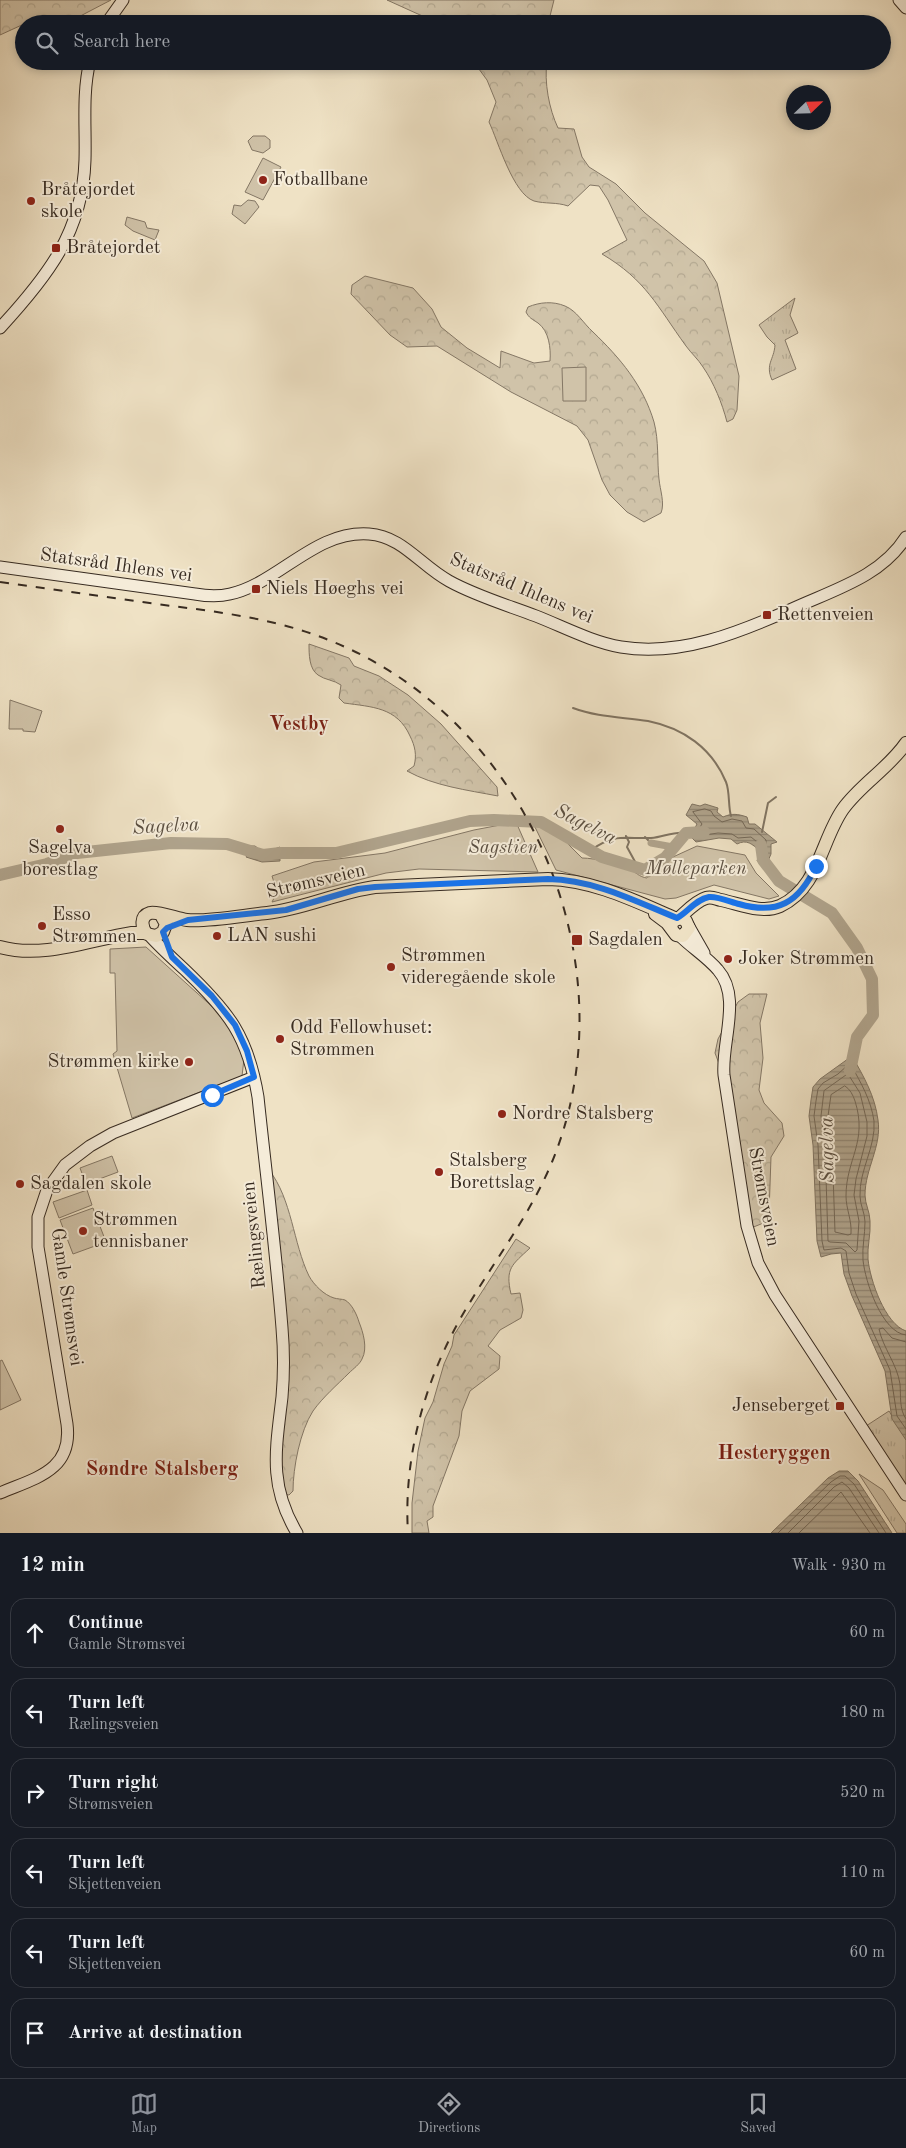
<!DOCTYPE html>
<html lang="en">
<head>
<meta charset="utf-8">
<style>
  :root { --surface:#171b24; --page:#20242c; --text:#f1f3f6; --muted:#9ea1a6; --line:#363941; --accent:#8c9099 }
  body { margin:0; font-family:"Old Standard TT",serif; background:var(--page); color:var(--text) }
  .compass { position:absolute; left:786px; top:85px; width:45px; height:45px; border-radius:50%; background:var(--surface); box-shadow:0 2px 8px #0003; rotate:67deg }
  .stop { position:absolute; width:15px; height:15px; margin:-11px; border:4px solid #1a73e8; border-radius:50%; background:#fff }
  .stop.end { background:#1a73e8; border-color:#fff; box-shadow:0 1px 5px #0008 }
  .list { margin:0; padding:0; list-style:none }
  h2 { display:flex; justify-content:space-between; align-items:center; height:65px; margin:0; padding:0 20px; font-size:21px }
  h2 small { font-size:16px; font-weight:400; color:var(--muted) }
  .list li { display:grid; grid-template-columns:32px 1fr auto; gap:15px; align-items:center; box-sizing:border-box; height:70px; margin:0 10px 10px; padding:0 10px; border:1px solid var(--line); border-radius:15px }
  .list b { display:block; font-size:19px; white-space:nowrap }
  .list p { margin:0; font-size:16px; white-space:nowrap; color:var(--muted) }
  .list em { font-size:16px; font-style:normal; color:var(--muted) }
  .icon { flex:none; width:28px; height:28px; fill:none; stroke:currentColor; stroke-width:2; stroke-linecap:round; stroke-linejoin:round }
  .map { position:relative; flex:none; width:906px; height:1533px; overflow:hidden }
  .search { position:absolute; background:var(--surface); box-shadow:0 2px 8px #0003; left:15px; right:15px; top:15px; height:55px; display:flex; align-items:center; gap:12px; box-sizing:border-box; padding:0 18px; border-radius:28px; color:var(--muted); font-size:19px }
  .sheet { height:545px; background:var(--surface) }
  nav { display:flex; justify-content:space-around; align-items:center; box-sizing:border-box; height:70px; border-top:1px solid var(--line); background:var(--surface); font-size:14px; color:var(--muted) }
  nav a { display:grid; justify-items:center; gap:2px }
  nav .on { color:var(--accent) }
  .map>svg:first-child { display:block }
  .grass { fill:url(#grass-tufts); stroke:#847765 }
  .forest { fill:url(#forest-crowns); stroke:#847765 }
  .green { fill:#d0c3a9; stroke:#847765 }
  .water { fill:url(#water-rules); stroke:#807462 }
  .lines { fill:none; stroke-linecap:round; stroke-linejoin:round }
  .shore { stroke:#746857; stroke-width:1 }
  .stream { stroke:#807462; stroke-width:2 }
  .canal { stroke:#b0a48d; stroke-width:7 }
  .river { stroke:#b0a48d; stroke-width:12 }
  .secondary-casing { stroke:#372b21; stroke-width:13 }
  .primary-casing { stroke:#372b21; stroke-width:14 }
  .secondary { stroke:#f5ecd9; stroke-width:11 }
  .primary { stroke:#efe2c5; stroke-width:12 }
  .rail { stroke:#372b21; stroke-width:2; stroke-dasharray:9 9; stroke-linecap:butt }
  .route { stroke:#1a73e8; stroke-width:6 }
  .poi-dot { fill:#8f2418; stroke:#f5ecd9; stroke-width:2 }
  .labels { text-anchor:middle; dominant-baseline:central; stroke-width:4; stroke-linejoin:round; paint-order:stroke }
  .poi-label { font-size:19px; fill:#372b21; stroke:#f5ecd9; text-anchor:start }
  .street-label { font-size:19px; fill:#372b21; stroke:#f5ecd9 }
  .park-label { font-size:19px; font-style:italic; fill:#5d5143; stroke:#f5ecd9 }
  .neighbourhood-label { font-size:20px; font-weight:bold; fill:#7a1f14; stroke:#f5ecd9 }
  .water-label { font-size:20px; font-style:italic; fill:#5b4f41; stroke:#f5ecd9 }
</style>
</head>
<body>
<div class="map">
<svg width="906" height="1533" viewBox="0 0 906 1533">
  <defs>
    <pattern id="grass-tufts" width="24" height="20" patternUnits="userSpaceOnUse" patternTransform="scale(1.25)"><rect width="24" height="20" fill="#d0c3a9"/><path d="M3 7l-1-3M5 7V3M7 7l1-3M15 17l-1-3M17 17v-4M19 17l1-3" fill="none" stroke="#b3a891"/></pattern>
    <pattern id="forest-crowns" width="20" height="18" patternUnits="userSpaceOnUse" patternTransform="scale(1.25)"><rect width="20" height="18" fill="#d0c3a9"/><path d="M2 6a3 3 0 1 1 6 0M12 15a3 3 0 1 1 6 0" fill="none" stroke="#b3a891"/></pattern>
    <pattern id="water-rules" width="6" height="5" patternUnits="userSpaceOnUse" patternTransform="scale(1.25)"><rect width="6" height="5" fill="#b0a48d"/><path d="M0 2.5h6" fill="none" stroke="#908673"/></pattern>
  </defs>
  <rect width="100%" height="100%" fill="#efe2c5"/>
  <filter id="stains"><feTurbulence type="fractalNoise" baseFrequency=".004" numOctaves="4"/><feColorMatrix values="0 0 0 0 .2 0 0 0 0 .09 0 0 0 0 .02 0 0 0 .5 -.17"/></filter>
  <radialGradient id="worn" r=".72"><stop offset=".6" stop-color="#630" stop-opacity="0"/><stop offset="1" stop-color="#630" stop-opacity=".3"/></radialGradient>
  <path class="grass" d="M795 298 790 315 798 333 785 340 796 369 772 380C765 364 774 360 775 345L767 337 759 325Z
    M889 1411 906 1438V1486L866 1426Z
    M859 1474 883 1490 906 1524V1533H897Z"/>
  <path class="forest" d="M0 0H111L65 24H53L42 19 24 24 0 35Z
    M387 0H554L548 24H440Z
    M473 61H547C544 82 549 109 558 128L574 129 582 157 589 167 616 184 645 213 704 261 717 283 739 376 737 410 733 419 727 422C722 403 714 383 703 367 698 359 691 353 686 346 657 306 646 280 602 254L627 240 608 200 599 186 590 185 568 206C557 202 545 204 534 201 513 194 498 141 489 122L496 102 487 80Z
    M365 276 413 288 432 309 441 327 467 348 500 368 501 351 534 363 550 361C551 348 549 331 538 323 532 319 529 318 526 312L528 307C540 302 553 301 565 306 577 311 583 323 593 332 620 358 643 385 654 422 659 441 657 461 659 479 660 490 665 503 661 513L644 522 627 512 610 495 602 480 588 440 577 426 511 392 437 346 407 347 390 335 351 294 352 285Z
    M309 644 349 658 354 666 379 676 408 695 441 724 497 787 498 796C467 790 434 786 407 771L414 766C417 755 415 746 410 736 397 707 372 707 344 703L339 698 341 685C334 680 325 680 318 675 309 669 309 654 309 644Z
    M749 994H767L760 1023 763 1058 759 1090 764 1103 782 1123 784 1136 771 1157 769 1213 766 1222 746 1230 721 1069 715 1053 718 1039 738 1002Z
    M269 1170C292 1199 293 1243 309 1276 314 1285 324 1295 334 1298 337 1299 342 1299 345 1300 352 1304 357 1315 359 1322 363 1332 368 1348 362 1359 360 1364 353 1369 349 1373 337 1385 323 1397 313 1411 300 1431 293 1468 293 1491L289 1495 283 1494 278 1482 284 1395Z
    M516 1239 530 1248C512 1265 505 1268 511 1294L520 1293 523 1310 521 1318 500 1330 488 1346 500 1356 499 1369 470 1391 462 1411 459 1436 433 1506V1517L427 1521 429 1533H412V1503L418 1451 425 1418 433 1402 444 1364 452 1346 454 1335Z"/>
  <path class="green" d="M253 136H265L270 140V148L263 153 252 150 248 141Z
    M263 158 281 167 263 200 245 192Z
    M248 200 255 201 259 207 245 224 232 214 234 205 241 206Z
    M127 217 145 222 147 228 159 230 155 240 133 231 125 225Z
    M586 367V401H563L562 368Z
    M10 700 42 711 35 732 23 731V729H9Z
    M516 822 538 872 419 869 386 873 272 902C277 894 275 885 272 876L314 862 385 853 474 830Z
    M533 823 565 841 582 858C596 858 615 864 629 869 636 872 639 877 647 878L662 862 697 846 745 855 756 873 779 896 769 899 714 885 676 898 665 899 556 870Z
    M146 947 227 1020 244 1059 242 1076 132 1118 113 1054 117 1051 115 973H110V949Z
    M112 1156 118 1172 86 1184 80 1168Z
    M87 1190 92 1205 59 1218 53 1202Z
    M93 1208 106 1242 73 1254 60 1220Z
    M2 1360 21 1400 0 1410V1361Z"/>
  <path class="water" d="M692 804 700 806 705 804 718 808 717 812 723 817C732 813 738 814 747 817L749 824H755L777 842 771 844V854L768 861H757L760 851C752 844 747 839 737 844L731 839 719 838 696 842 690 836 688 828H695L697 824 686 815Z
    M250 846H255L264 853 280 847V861L262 862 246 857 249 852Z
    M852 1056C864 1077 875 1096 878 1120 882 1146 865 1169 865 1195 865 1204 870 1212 870 1221 871 1234 867 1247 868 1259 870 1280 885 1324 906 1331V1440L892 1419 885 1371 852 1296 844 1274 841 1253 831 1254 821 1257 817 1241 813 1145 809 1116 811 1100 813 1087 820 1079Z
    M839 1471H848L858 1481 892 1533H771L828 1478Z"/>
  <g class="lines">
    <path class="shore" d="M705 809 711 811 714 816 722 822 732 819 742 821 746 828 754 829 766 840V845L762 846 751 837 738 838 732 834 718 833 698 836 696 833 702 824 693 812Z
      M848 1074 860 1093 867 1122V1136L856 1179 854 1195 859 1221 857 1250 855 1252 846 1243 830 1242 828 1241 825 1145 821 1116 824 1091Z
      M845 1086C850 1089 853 1095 855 1101 868 1142 846 1159 846 1196 846 1209 852 1220 851 1234L848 1235 835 1232 832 1144 828 1116 831 1095Z
      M906 1335C882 1333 865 1281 863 1260 862 1247 865 1235 865 1222 865 1213 860 1205 860 1196 859 1170 876 1147 874 1121 871 1100 861 1083 851 1065L849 1064 838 1074 823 1083 818 1089 816 1101 814 1116 818 1145 822 1241 824 1250 841 1248 846 1251 849 1273 856 1294 890 1370 897 1416 906 1429
      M906 1342 892 1338 883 1328 879 1329C883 1348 897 1364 900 1384 901 1396 899 1409 906 1419
      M778 1533 831 1482 840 1476H845L854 1484 886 1533
      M788 1533 834 1487 842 1482 849 1488 879 1533
      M799 1533 841 1492 870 1533"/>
    <path class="stream" d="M573 708C597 717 622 717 648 721 683 728 712 748 726 782 730 792 728 806 731 816
      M762 832 768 803 776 797
      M626 836 629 842 627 847 639 869
      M645 837 651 843
      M591 850C615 833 625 839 651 838 664 837 673 831 686 833"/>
    <path class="canal" d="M651 843 673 847
      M648 874 654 868"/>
    <path class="river" d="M761 845 763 860 779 881 832 913 857 948 872 979 873 1015 857 1037 850 1071
      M0 875 47 864 77 853 171 843 227 844 263 855 280 853H336L470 821 494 820 541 822 602 857 645 870 665 858 686 833 704 832"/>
    <defs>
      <path id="secondary" d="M899 0 906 8
        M106 24 123 0
        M0 328C47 277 83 232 85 160 86 127 82 93 90 61
        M0 567 195 594C206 596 218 597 230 594 279 583 315 530 369 534 402 536 421 566 449 581 476 596 507 605 536 616 564 627 592 642 621 647 680 657 740 632 792 609 833 590 881 577 906 537
        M688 925 704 953
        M150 936C161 948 173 959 185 970 229 1012 248 1036 258 1097 266 1174 276 1251 282 1328 284 1351 284 1374 282 1397 276 1449 268 1485 297 1533
        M680 936C692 948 707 957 718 970 742 997 721 1043 724 1075L747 1226 758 1263 775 1295 906 1495
        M0 1493C35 1478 73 1471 67 1424L38 1247V1217L47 1190 65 1165 90 1146 113 1133 254 1077"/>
      <path id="primary" d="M655 914 667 923 676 935 683 936 689 928 686 921 681 918 673 921 671 927
        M161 915 166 924 163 932 156 936 147 934C141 927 140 916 150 913 158 911 178 919 187 920 209 922 245 915 267 913 304 909 338 892 375 887L548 879C594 880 635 901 677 919
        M679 918C687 911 696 901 706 898 712 896 716 899 721 900 740 904 762 914 780 906 819 888 821 840 843 809 861 784 889 768 906 743
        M0 947C43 959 89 940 132 933H145"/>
    </defs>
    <use href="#secondary" class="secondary-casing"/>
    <use href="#primary" class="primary-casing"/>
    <use href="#secondary" class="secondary"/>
    <use href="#primary" class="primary"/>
    <path class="rail" d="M0 582C55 590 109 597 164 605 220 612 278 619 331 641 528 720 633 965 552 1162 531 1213 497 1257 469 1304 427 1372 403 1453 408 1533"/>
  </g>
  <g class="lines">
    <path class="route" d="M212 1095 254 1077 247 1051 235 1025 212 996 172 957 163 932 167 928 188 920 286 910 358 889 375 887 548 879C595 880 635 901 677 918 687 913 696 899 709 897 717 896 731 902 739 904 777 915 799 903 816 866"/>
  </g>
  <g class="poi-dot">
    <circle cx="263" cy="180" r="5"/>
    <circle cx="31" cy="201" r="5"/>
    <rect x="51" y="243" width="10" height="10" rx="2.5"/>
    <rect x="251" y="584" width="10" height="10" rx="2.5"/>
    <rect x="762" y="610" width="10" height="10" rx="2.5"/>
    <circle cx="60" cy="829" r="5"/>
    <circle cx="42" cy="926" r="5"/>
    <circle cx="217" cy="936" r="5"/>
    <rect x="571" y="934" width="12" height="12" rx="2.5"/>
    <circle cx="728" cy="959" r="5"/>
    <circle cx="391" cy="967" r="5"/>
    <circle cx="280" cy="1039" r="5"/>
    <circle cx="189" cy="1062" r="5"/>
    <circle cx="502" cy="1114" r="5"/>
    <circle cx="439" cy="1172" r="5"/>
    <circle cx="20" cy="1184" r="5"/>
    <circle cx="83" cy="1231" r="5"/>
    <rect x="835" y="1401" width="10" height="10" rx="2.5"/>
  </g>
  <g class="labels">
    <g class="poi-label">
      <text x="273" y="180">Fotballbane</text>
      <text x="41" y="190">Bråtejordet<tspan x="41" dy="22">skole</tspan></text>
      <text x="66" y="248">Bråtejordet</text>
      <text x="266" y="589">Niels Høeghs vei</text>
      <text x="777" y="615">Rettenveien</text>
      <text x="60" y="848" text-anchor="middle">Sagelva<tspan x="60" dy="22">borestlag</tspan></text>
      <text x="52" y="915">Esso<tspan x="52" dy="22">Strømmen</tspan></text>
      <text x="227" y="936">LAN sushi</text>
      <text x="588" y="940">Sagdalen</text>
      <text x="401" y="956">Strømmen<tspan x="401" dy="22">videregående skole</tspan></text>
      <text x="738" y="959">Joker Strømmen</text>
      <text x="290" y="1028">Odd Fellowhuset:<tspan x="290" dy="22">Strømmen</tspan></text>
      <text x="179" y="1062" text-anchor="end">Strømmen kirke</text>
      <text x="512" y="1114">Nordre Stalsberg</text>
      <text x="449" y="1161">Stalsberg<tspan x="449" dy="22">Borettslag</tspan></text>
      <text x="30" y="1184">Sagdalen skole</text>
      <text x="93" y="1220">Strømmen<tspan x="93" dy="22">tennisbaner</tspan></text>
      <text x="830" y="1406" text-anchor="end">Jenseberget</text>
    </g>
    <g class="street-label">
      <text transform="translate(116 566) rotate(8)">Statsråd Ihlens vei</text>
      <text transform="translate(521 589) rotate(23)">Statsråd Ihlens vei</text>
      <text transform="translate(316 882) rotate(-13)">Strømsveien</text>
      <text transform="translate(763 1197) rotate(79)">Strømsveien</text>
      <text transform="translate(255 1235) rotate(-96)">Rælingsveien</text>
      <text transform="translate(66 1297) rotate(82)">Gamle Strømsvei</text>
    </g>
    <g class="park-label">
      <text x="503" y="848">Sagstien</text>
      <text x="696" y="869">Mølleparken</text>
    </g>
    <g class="neighbourhood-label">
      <text x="299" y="725">Vestby</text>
      <text x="774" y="1454">Hesteryggen</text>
      <text x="162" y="1470">Søndre Stalsberg</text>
    </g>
    <g class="water-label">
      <text transform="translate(585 825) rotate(27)">Sagelva</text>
      <text transform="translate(166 827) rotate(-3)">Sagelva</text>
      <text transform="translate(828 1150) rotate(-91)">Sagelva</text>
    </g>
  </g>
  <rect width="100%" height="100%" filter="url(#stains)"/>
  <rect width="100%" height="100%" fill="url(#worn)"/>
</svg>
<svg class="compass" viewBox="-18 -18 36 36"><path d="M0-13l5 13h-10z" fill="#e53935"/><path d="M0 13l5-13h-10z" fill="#9ea1a6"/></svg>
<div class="stop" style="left:212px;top:1095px"></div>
<div class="stop end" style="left:816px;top:866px"></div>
<div class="search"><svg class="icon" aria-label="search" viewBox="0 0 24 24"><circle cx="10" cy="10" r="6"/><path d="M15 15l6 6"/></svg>Search here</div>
</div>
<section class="sheet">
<h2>12 min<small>Walk · 930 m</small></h2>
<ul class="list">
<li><svg class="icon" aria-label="ahead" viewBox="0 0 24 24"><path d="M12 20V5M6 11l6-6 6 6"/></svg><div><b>Continue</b><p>Gamle Strømsvei</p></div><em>60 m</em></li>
<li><svg class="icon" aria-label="left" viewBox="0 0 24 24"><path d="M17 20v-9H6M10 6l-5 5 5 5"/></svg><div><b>Turn left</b><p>Rælingsveien</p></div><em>180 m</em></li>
<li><svg class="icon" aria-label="right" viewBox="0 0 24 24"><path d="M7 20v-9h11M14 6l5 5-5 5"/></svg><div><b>Turn right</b><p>Strømsveien</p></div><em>520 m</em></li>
<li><svg class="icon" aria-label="left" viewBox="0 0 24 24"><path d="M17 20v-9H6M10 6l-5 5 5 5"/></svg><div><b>Turn left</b><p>Skjettenveien</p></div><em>110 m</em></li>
<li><svg class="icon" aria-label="left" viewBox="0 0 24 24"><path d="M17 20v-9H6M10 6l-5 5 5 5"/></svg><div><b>Turn left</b><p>Skjettenveien</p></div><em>60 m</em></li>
<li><svg class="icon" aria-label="arrive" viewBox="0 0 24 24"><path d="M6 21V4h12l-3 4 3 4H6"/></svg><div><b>Arrive at destination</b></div></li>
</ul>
</section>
<nav>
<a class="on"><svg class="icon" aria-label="map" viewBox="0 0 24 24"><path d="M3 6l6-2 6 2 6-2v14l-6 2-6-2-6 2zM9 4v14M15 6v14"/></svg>Map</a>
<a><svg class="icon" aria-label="directions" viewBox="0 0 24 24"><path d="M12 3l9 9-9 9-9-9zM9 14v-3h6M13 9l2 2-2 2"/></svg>Directions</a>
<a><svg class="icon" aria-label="saved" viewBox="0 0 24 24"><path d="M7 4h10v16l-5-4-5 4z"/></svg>Saved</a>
</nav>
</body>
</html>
